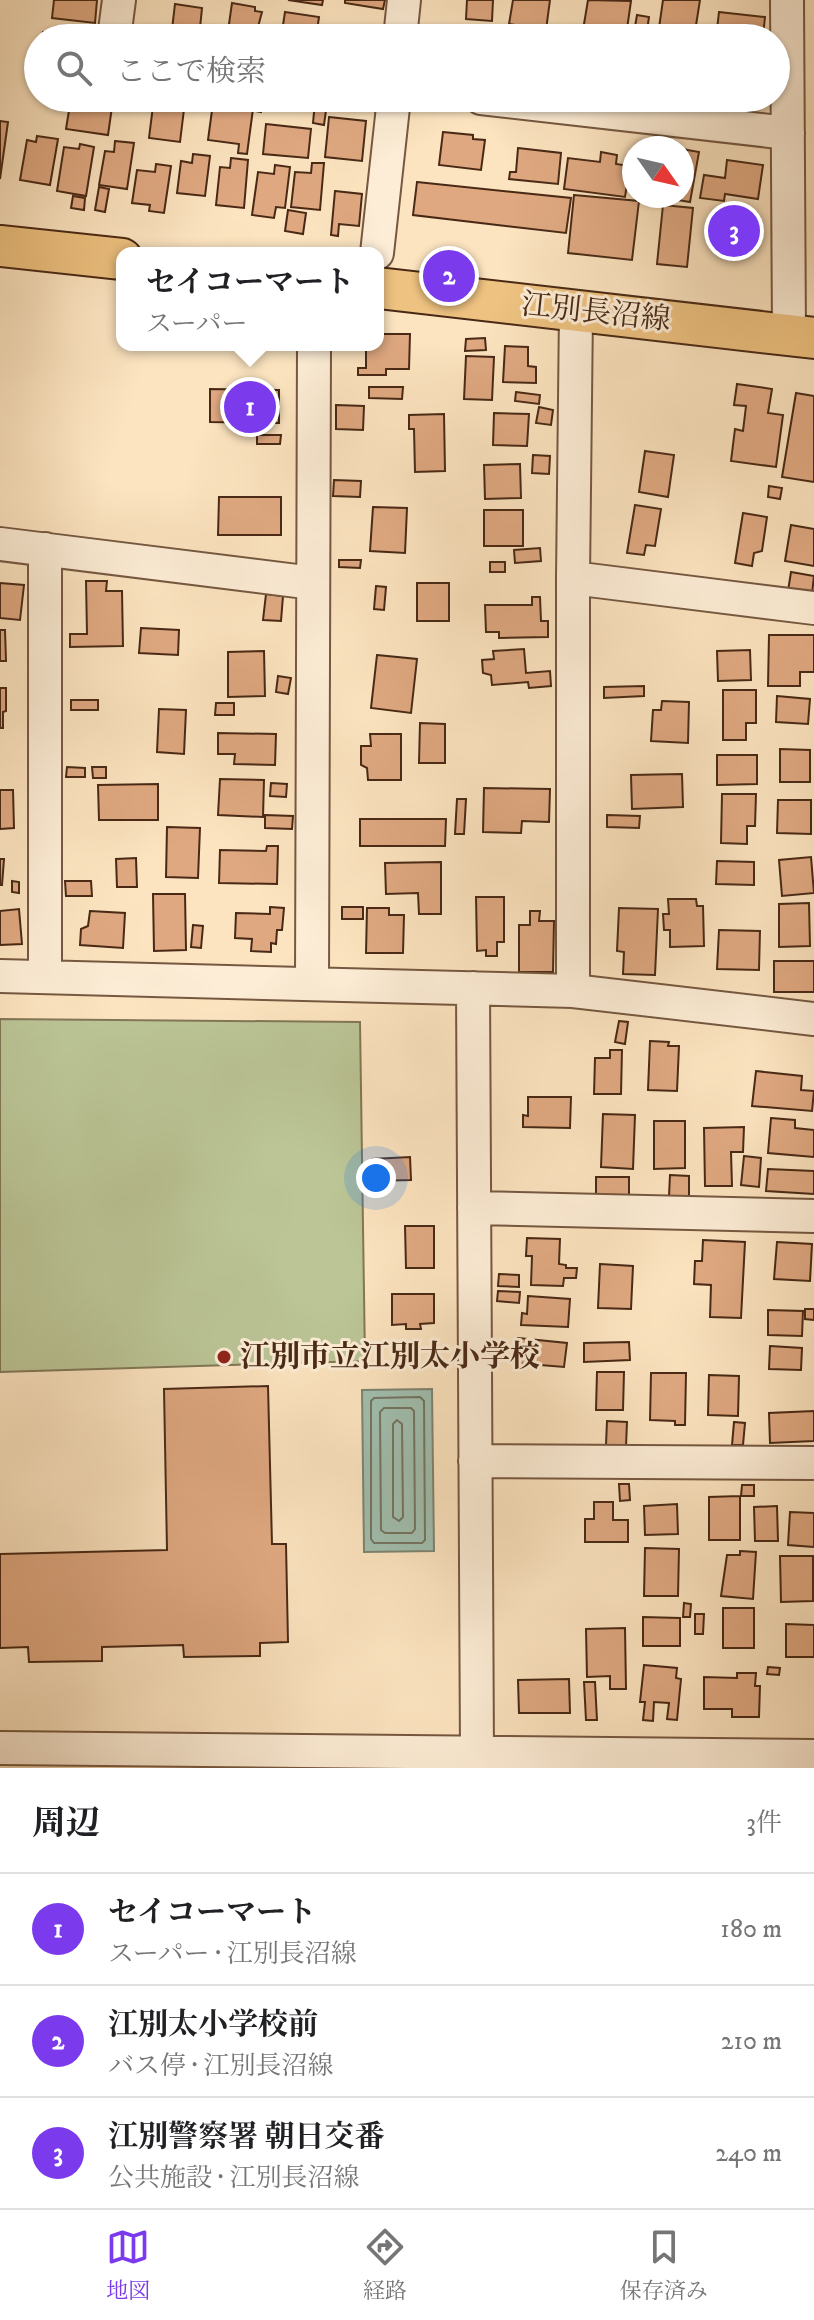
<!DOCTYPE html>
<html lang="ja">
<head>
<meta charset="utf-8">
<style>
  :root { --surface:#fff; --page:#f6f6f6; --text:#202124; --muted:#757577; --line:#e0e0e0; --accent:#7c3aed }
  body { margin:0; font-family:"IM FELL DW Pica","Noto Serif JP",serif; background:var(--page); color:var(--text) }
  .compass { position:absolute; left:622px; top:136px; width:72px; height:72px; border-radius:50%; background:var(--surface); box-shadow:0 2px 6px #0004; rotate:124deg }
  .you { position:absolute; left:376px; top:1178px; width:28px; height:28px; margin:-20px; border:6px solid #fff; border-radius:50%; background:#1a73e8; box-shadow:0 0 0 12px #1a73e833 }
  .badge { display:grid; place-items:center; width:52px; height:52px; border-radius:50%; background:var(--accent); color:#fff; font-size:26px; font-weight:700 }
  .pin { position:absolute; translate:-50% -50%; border:4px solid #fff; box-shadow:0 2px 8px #0006 }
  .popup { position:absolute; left:116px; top:247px; width:268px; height:104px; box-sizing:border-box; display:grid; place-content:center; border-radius:16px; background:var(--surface); filter:drop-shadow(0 2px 6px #0005); font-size:26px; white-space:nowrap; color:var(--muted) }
  .popup b { font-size:30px; color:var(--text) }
  .popup::after { content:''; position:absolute; left:50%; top:100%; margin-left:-16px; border:16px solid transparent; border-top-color:var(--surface) }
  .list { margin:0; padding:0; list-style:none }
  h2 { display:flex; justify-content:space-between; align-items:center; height:104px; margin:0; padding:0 32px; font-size:34px }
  h2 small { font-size:26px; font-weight:400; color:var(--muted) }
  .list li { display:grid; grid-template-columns:52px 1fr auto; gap:24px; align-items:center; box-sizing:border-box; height:112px; padding:0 32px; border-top:2px solid var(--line) }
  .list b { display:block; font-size:30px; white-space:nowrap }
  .list p { margin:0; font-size:26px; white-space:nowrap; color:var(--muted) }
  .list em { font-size:26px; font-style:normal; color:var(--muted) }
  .icon { flex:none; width:44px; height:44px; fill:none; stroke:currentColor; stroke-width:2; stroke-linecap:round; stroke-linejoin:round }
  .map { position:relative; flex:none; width:814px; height:1768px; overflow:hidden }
  .search { position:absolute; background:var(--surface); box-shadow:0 2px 6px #0004; left:24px; right:24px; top:24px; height:88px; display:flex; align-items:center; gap:20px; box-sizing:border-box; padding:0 28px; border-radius:44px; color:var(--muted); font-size:30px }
  .sheet { height:440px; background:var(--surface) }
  nav { display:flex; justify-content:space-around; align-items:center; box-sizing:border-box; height:112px; border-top:2px solid var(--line); background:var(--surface); font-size:22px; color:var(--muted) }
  nav a { display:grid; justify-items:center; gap:4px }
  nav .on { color:var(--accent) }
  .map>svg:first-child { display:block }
  .green { fill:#bbc596; stroke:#827756; stroke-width:2 }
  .water { fill:#a0bfaf; stroke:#7d8371; stroke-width:2 }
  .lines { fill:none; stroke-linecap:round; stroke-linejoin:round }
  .shore { stroke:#747462; stroke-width:2 }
  .building { fill:#dfa881; stroke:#492915; stroke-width:2 }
  .minor-casing { stroke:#765840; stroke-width:36 }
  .major-casing { stroke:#492915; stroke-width:44 }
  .minor { stroke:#fdedd6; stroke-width:32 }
  .major { stroke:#eec280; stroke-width:40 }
  .poi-dot { fill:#8f2418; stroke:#fdedd6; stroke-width:3 }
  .labels { text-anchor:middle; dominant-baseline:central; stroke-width:6; stroke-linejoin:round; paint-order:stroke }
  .street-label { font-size:30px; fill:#492915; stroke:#fdedd6 }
  .poi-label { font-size:30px; font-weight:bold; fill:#492915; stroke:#fdedd6; text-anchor:start }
</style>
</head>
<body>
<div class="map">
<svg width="814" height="1768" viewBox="0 0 814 1768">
  <rect width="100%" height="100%" fill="#fce4c0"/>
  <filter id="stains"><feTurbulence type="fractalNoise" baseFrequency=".0025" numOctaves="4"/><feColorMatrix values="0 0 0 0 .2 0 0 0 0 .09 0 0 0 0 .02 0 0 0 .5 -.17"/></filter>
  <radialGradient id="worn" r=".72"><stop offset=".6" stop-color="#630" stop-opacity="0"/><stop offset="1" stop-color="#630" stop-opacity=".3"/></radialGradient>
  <path class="green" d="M0 1019 360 1022 365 1361 0 1372Z"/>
  <path class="water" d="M432 1389 434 1551 364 1552 362 1390Z"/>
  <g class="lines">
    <path class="shore" d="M420 1397 424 1401 425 1540 422 1543H374L371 1539V1401L374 1398Z
      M384 1408H411L414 1411 415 1529 412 1533H385L381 1530 380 1412Z
      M397 1420 402 1424 403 1517 399 1521 393 1517V1424Z"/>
  </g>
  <path class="building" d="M54 0H97L95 23 52 18Z
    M288 0H323L322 5Z
    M345 0H385L383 9 345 3Z
    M467 0H493L492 21 466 19Z
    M513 0H550L546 30 509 24Z
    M588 0 631 1 626 36 583 30Z
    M663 0H700L694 38 658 35Z
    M232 3 255 7V11L262 12 255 38H227Z
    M175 4 202 8 199 38H171Z
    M285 12 319 17 316 38H281Z
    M719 12 765 17 763 36 769 38H716Z
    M637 15 649 17 646 38H633Z
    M359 26 381 30 379 38H357Z
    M264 30 276 31V38H263Z
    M43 32 58 34 57 38H42Z
    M71 98 113 100 108 135 66 129Z
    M129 98H142L141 109 127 107Z
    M154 98 185 101 180 142 149 138Z
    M193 98H203V110L192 109Z
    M257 98H262L261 112 255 111Z
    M315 102 327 103 324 125 313 123Z
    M213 103 253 109 247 154 238 153 239 144 208 140Z
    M329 117 366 121 362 161 325 157Z
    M0 121 8 122 0 179Z
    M266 124 311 129 308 158 263 154Z
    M443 132 473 135V139L485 140 481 170 439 165Z
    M37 136 58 139 50 185 20 180 27 140 36 142Z
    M115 141 134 143 127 189 99 185 105 151 114 152Z
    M80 144 94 147 86 196 57 191 64 147 79 149Z
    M518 148 561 153 558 184 509 179 510 172H516Z
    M682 149 699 152 690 202 654 196H682Z
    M601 152 617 155 616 164 630 166 625 197 564 189 568 158 600 162Z
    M193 154 210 156 205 196 177 193 181 161 192 163Z
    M231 158 248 160 244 208 216 205 220 167 230 168Z
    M727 160 763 165 758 199 725 194 724 201 700 198 704 175 725 178Z
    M312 163H324L320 210 291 207 295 172 311 173Z
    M156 164 171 166 164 213 149 211 150 205 132 203 137 170 155 172Z
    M275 165 290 167 285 208 276 207 274 218 252 215 258 172 274 174Z
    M417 182 571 198 566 233 413 215Z
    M99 187 109 189 105 212 95 210Z
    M335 191 362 194 359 226 339 224 338 236 331 235Z
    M574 195 639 201 632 260 568 253Z
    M73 196 85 198 84 210 71 208Z
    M663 205 693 208 687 267 657 264Z
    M721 207 751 210 747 254 717 252Z
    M288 210 306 213 303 234 285 231Z
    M447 258 460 259 459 266H446Z
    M378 334H410L409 369H386V375H358V368H366V345H378Z
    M485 338 486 350 465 351 466 339Z
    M505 346 528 347V366L536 367V383L503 382Z
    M466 356 494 357 492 400 464 399Z
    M737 384 772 389 768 413 783 415 776 467 731 461 735 429 743 431 746 406 734 405Z
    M369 387H403L402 399 369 398Z
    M210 389 279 390V423L210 422Z
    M516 392 540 395 539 404 515 401Z
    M796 393 814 396V482L782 477Z
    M336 405 364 406 363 430 336 429Z
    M539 407 553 410 551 425 536 423Z
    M494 413 529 414 527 446 493 445Z
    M444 414 445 471 415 472 414 429H409V415Z
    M257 435H281L280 444H257Z
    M645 451 674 455 668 497 639 492Z
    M533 455 550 456 549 474 532 473Z
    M520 464 521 498 485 499 484 465Z
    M334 480 361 481 360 497 333 496Z
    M769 486 782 488 780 499 768 497Z
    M219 497H281V535H218Z
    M635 505 661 509 655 546 646 545 644 555 627 553Z
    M373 507 407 508 405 553 370 551Z
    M484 510H523V546H484Z
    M743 513 767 517 762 551 754 553 752 566 735 563Z
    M791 525 814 529V566L785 561Z
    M540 548 541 561 515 563 514 550Z
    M339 560H361L360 568 339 567Z
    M490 562H505V572H490Z
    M791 572 814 576 812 594 788 591Z
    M86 581H107L106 591H122L123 646 70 647V634H87Z
    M0 583 24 585 20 620 0 618Z
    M417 583H449V621H417Z
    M376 586 386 587 384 610 374 609Z
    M266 594 283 596 281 621 263 620Z
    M532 597H540L541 621H548V637L499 638V632H486L485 605H532Z
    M141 628 179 630 178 655 139 653Z
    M0 630H5L6 661H0Z
    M769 635H814V672H800V686H768Z
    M524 649 526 673 550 671 551 686 529 688 528 682 492 685 491 675 483 673 482 660 494 659 493 651Z
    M750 650 751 680 718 681 717 651Z
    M264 651 265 696 228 697V652Z
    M377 655 417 659 411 713 371 708Z
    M278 676 291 678 288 694 276 692Z
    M644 686V696L604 698V687Z
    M0 688H6V711L3 712V728H0Z
    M723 690H756V723H746V740H723Z
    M777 696 810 699 808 724 776 722Z
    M71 700H98V710H71Z
    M662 701 689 702 688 743 651 741 653 710H661Z
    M216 703H234V715H215Z
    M159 709 186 710 184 754 157 752Z
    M420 723 445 724V763H419Z
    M218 733 276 734 275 765 234 764 235 754H218Z
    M370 734H401V780H368L367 768 361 765V746H371Z
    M780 749 810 750V782H780Z
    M717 755H757V784L717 785Z
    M67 767 85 768V777H66Z
    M92 767H106V778H93Z
    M682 774 683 807 632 809 631 775Z
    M220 779 264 780 263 817 218 815Z
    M271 783 287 784 286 797 270 796Z
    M158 784V820H99L98 785Z
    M484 788 550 789 549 822 522 821 521 833 483 832Z
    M0 790H13L14 828 0 829Z
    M722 794H756L755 826H747V844L721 843Z
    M457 799H466L464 834H455Z
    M778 800H811V834L777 833Z
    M265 815 293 816 292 829 265 828Z
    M607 815 640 816 639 828 607 827Z
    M360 819H446L445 846H360Z
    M167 827 200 828 198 878 166 877Z
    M267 846H278L277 884 219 883 220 850 266 851Z
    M811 857 814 893 782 896 779 860Z
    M136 858 137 887H117L116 859Z
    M0 859H4L2 885H0Z
    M717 861 754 862V885L716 884Z
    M441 862V914H419L418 893 386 894 385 863Z
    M12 881 19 882V893L12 892Z
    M65 881H91L92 896H66Z
    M153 894H185L186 950 154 951Z
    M476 897H504V942H497V956H486V950L477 951Z
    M668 899H696L697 906H703L704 946 670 947V930H664L663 914H669Z
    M809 903 810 946 779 947V904Z
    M270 907 284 908 282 930H277L276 944 271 943V952L251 951 252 939 235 938 236 913 270 914Z
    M342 907H363V919H342Z
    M367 908H389V915H404L403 953H366Z
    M619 908 658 909 655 975 623 974 624 952 617 951Z
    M19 909 22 944 0 945V911Z
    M90 911 125 913 123 948 80 945 81 929 88 926Z
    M530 911H540L539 921H554L553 972H519V925H530Z
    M193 925 203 926 201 948 191 947Z
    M719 930 760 931 759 970 717 969Z
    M774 961H814V992H774Z
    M619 1021 628 1022 625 1044 615 1042Z
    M650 1041 669 1042 668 1046H679L677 1091 648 1090Z
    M610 1050H622L621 1094H594L595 1058H610Z
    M756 1071 802 1076 801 1090 814 1091 812 1111 752 1106Z
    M528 1097H571L570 1128 523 1127V1115L528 1116Z
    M603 1114 635 1115 633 1169 601 1167Z
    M771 1118 795 1120V1128L814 1130V1157L768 1153Z
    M654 1121H685V1168L654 1169Z
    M744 1127 743 1152H731L732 1186H705L704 1128Z
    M744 1156 761 1158 759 1187 741 1185Z
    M410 1157 411 1180 373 1181 372 1159Z
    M768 1169 814 1171V1194L766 1191Z
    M670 1175 689 1176V1197L669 1196Z
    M596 1177H629V1197H596Z
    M405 1226H434V1268H406Z
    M527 1238 560 1239 559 1264 566 1265V1268H577L576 1278H564L563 1286 531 1285 532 1256H526Z
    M703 1240 745 1242 741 1318 710 1317 711 1285 694 1284 695 1261H702Z
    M777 1242 812 1244 810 1281 774 1279Z
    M600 1264 633 1266 631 1309 598 1308Z
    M499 1274 519 1275V1287L498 1286Z
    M498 1291 520 1292 519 1303 497 1301Z
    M392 1294H434V1323L420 1324 421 1329H406V1324L392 1325Z
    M528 1296 570 1299 568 1327 521 1325 522 1313 527 1314Z
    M805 1309H814V1320L805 1319Z
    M768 1310 803 1311 802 1336 768 1335Z
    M518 1338 567 1343 564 1367 516 1363Z
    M629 1342 630 1360 584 1362V1343Z
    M770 1346 802 1348 801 1370 769 1369Z
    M597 1372H624L623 1410H596Z
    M651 1373H686L685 1425H675V1421L650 1420Z
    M709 1375 739 1376 738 1416 708 1415Z
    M268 1386 272 1544H286L288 1642 260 1643V1656L184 1657 183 1645 102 1647V1661L29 1662 28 1647 0 1648V1554L167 1550 164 1389Z
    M814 1411V1441L770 1443 769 1413Z
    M607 1421 627 1422 626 1446 606 1445Z
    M734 1422 745 1423 743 1445H732Z
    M619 1484H629L630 1500 620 1501Z
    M742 1485H754V1496H741Z
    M740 1496V1540H709V1497Z
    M594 1502H613V1520H628V1542H585V1519H594Z
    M677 1504 678 1534 645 1535 644 1506Z
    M777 1506 778 1541H755L754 1507Z
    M790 1512 814 1513V1547L788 1545Z
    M645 1548 679 1549 678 1596H644Z
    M740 1551 756 1552 753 1599 721 1596 727 1555H740Z
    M780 1556H813V1601L781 1602Z
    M684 1603 691 1604 690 1617H683Z
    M723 1608H754V1648H723Z
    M695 1614H704L703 1634H695Z
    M643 1617 680 1618V1646H643Z
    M786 1624 814 1625V1657H786Z
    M625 1628 626 1689H610V1676L587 1677 586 1629Z
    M644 1665 677 1668 676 1678 681 1679 677 1720 667 1719 669 1703 654 1702 653 1721 643 1720 645 1702H640Z
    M768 1667 780 1668 779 1675 767 1674Z
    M737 1673H756L755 1686H760L759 1717H732V1709H704V1677L737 1678Z
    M569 1679 570 1713H519L518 1680Z
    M584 1682H595L597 1720H586Z"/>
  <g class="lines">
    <defs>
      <path id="minor" d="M787 0 789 335
        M114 38 119 0
        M400 38 404 0
        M481 98 788 133
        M377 253 394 98
        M0 544 313 583
        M45 549V977
        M573 578 814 608
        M0 976 573 991 814 1019
        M312 984 314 345
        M473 988 477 1753
        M573 991V578L576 311
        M474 1208 814 1216
        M475 1461 814 1463
        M0 1748 814 1756"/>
      <path id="major" d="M0 246 122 259
        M378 288 814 338"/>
    </defs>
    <use href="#minor" class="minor-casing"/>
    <use href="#major" class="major-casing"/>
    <use href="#minor" class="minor"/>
    <use href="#major" class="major"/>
  </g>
  <circle class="poi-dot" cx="224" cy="1357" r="8"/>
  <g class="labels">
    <g class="street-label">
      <text transform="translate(596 313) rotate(6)">江別長沼線</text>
    </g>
    <g class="poi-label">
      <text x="240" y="1357">江別市立江別太小学校</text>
    </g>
  </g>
  <rect width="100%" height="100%" filter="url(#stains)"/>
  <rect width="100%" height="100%" fill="url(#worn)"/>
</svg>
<svg class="compass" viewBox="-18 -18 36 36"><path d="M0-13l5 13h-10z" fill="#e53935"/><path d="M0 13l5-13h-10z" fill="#757577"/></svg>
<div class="you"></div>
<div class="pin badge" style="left:250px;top:407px">1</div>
<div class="popup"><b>セイコーマート</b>スーパー</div>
<div class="pin badge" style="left:449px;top:276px">2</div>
<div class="pin badge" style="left:734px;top:231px">3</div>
<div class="search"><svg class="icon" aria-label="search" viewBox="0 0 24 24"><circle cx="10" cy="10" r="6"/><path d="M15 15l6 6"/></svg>ここで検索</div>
</div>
<section class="sheet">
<h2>周辺<small>3件</small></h2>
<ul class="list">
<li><span class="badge">1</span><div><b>セイコーマート</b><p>スーパー · 江別長沼線</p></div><em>180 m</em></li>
<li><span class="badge">2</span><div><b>江別太小学校前</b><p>バス停 · 江別長沼線</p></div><em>210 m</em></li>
<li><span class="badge">3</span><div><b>江別警察署 朝日交番</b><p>公共施設 · 江別長沼線</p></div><em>240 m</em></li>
</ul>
</section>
<nav>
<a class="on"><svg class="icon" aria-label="map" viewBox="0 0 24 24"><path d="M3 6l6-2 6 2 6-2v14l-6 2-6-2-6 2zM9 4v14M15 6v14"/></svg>地図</a>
<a><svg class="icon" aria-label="directions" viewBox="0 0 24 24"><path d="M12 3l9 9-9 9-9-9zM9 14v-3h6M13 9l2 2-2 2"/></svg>経路</a>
<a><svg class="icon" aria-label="saved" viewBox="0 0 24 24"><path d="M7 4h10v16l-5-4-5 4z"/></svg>保存済み</a>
</nav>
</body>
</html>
